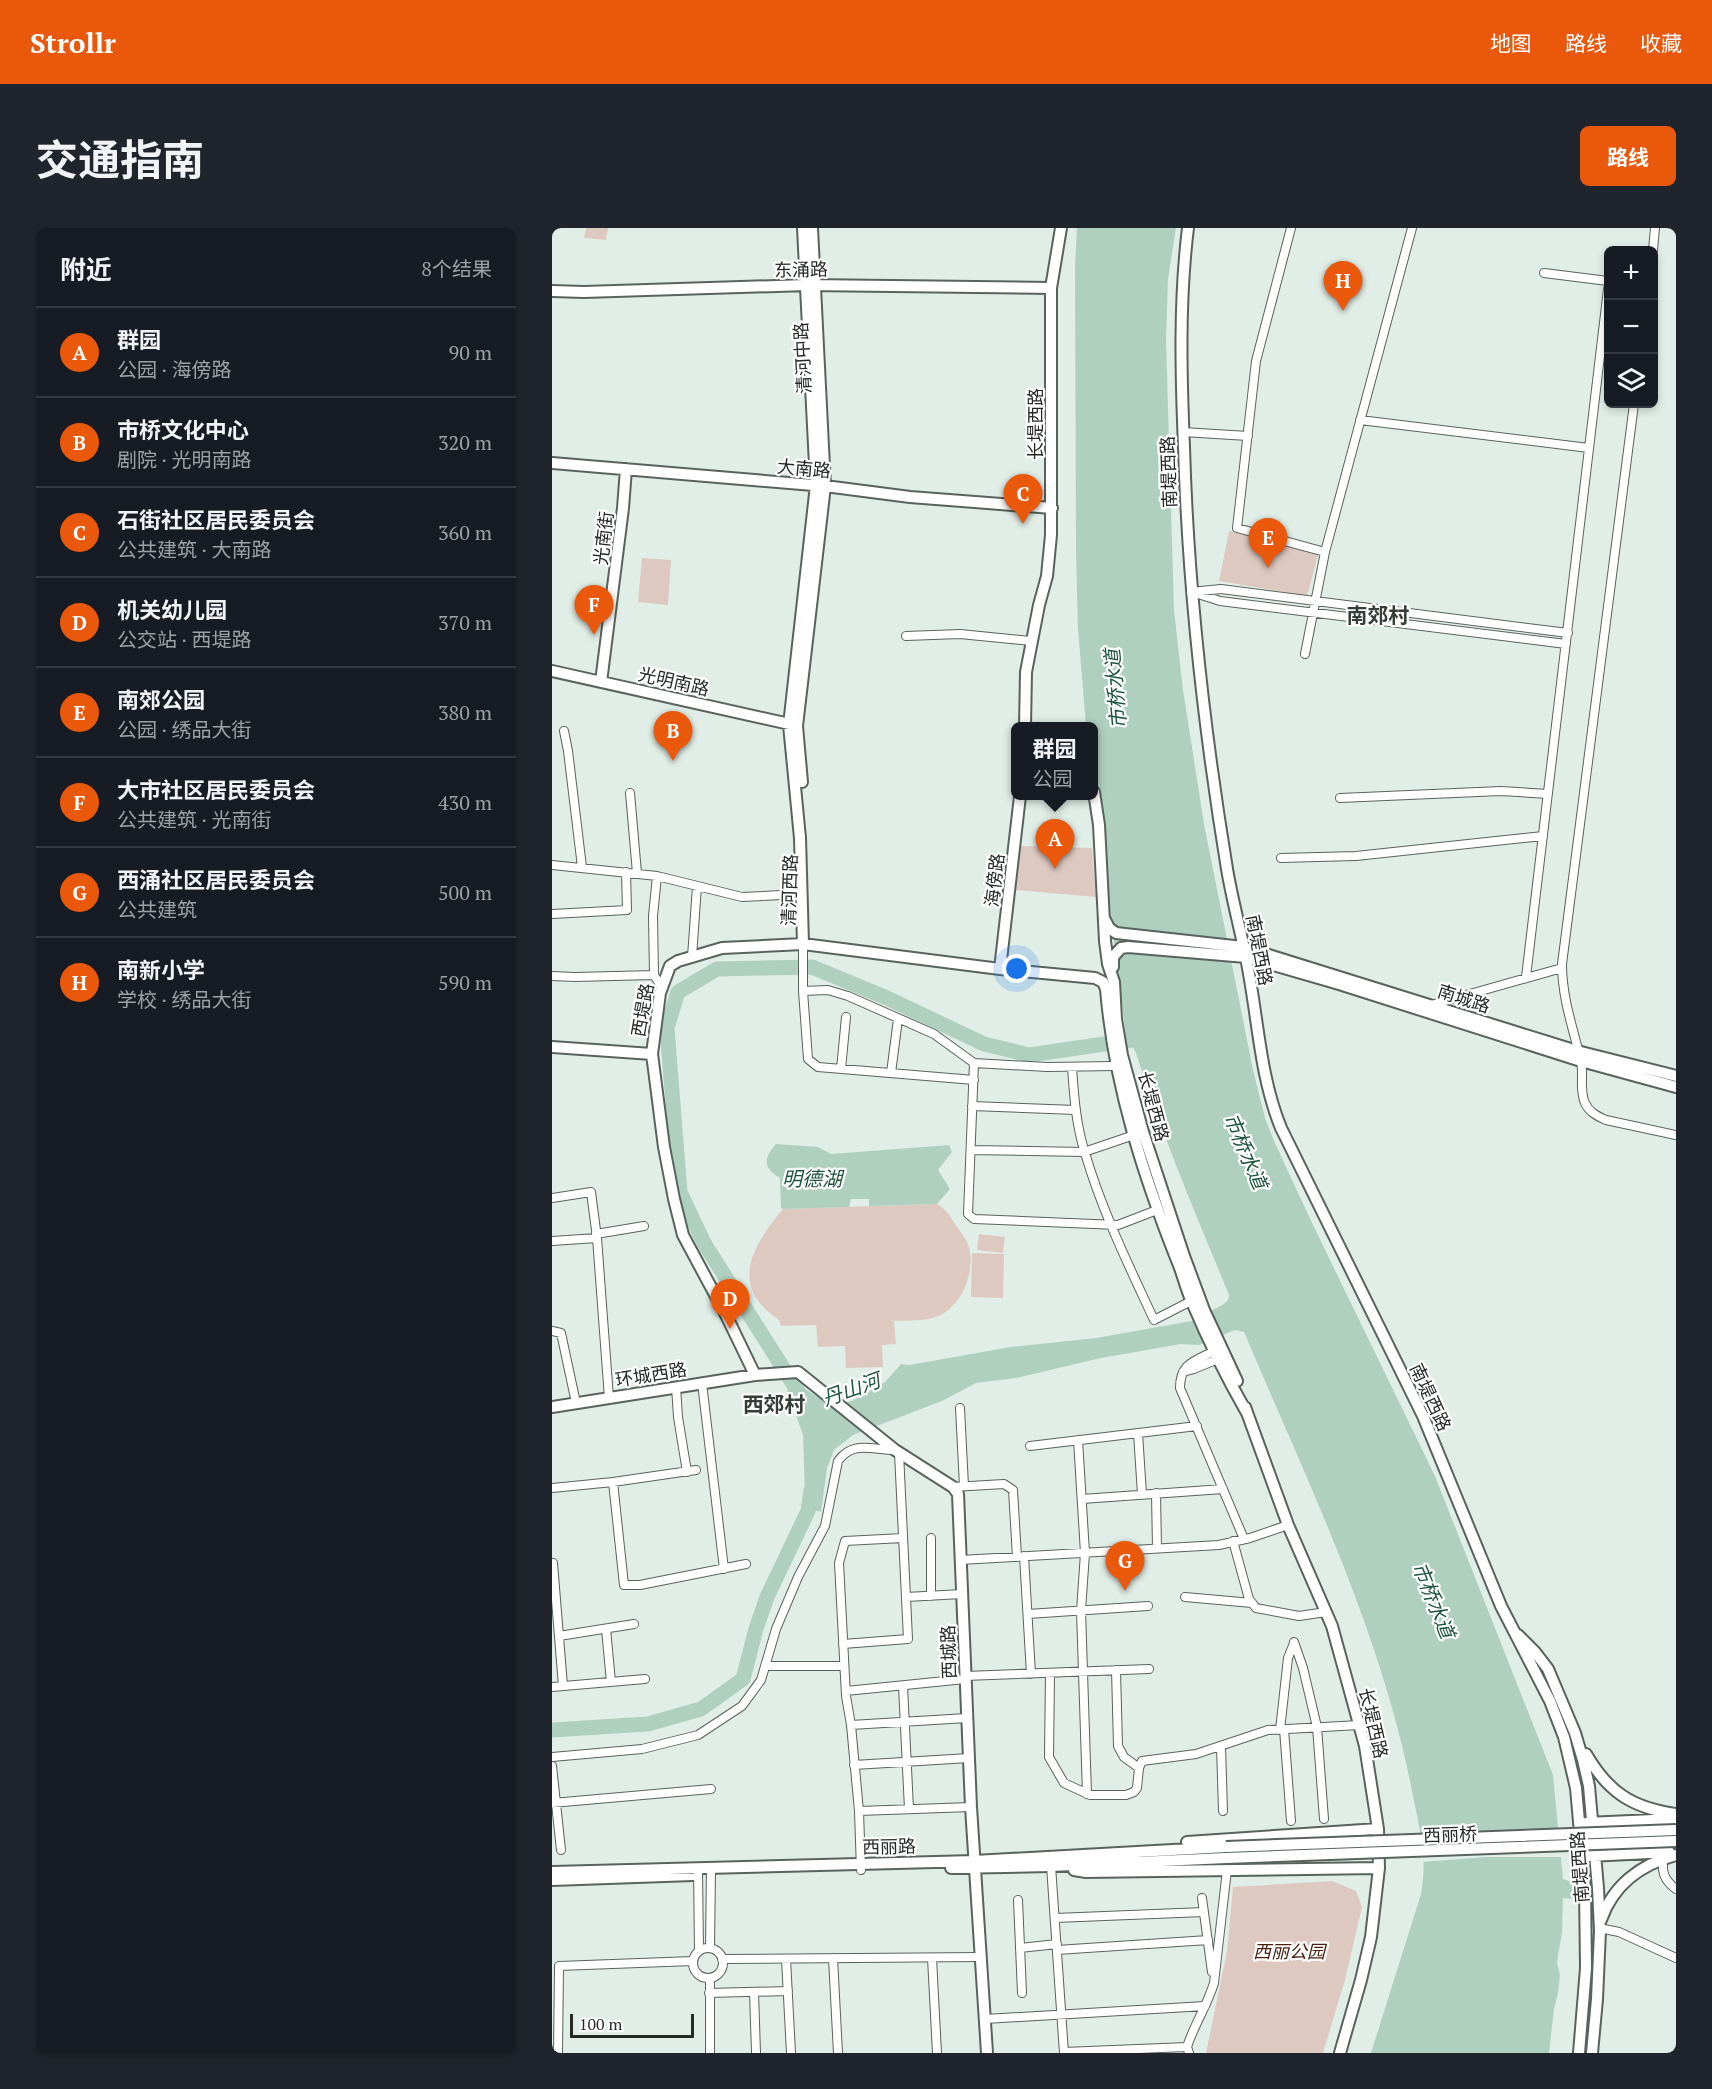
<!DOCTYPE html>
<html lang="zh">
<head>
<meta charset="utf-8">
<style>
  :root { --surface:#171b24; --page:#20242c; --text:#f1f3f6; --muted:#9ea1a6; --line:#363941; --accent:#ea580c }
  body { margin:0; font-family:"PT Serif","Noto Sans SC",serif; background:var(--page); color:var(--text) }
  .controls { position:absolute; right:18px; top:18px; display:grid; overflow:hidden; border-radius:9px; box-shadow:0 3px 9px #0003 }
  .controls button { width:54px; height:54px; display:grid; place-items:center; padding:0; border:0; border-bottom:2px solid var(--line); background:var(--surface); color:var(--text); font:30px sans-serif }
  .scale { position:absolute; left:18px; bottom:15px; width:124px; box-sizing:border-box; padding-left:6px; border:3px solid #252a27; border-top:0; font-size:16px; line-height:21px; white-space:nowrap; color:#252a27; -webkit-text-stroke:4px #fff; paint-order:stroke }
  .you { position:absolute; left:465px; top:741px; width:21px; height:21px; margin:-15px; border:4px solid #fff; border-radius:50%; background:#1a73e8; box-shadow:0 0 0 9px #1a73e833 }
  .badge { display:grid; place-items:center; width:39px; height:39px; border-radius:50%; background:var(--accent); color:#fff; font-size:20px; font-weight:700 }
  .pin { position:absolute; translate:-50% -50px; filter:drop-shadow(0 2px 3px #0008) }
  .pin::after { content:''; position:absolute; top:32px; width:21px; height:18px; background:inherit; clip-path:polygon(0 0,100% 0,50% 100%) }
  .popup { position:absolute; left:459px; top:494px; width:87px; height:78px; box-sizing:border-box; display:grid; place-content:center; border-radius:9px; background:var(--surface); filter:drop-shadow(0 2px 4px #0005); font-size:20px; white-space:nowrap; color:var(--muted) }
  .popup b { font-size:22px; color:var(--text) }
  .popup::after { content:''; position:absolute; left:50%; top:100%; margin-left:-12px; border:12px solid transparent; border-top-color:var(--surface) }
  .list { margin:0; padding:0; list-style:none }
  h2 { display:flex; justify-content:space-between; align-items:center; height:78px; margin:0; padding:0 24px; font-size:26px }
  h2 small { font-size:20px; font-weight:400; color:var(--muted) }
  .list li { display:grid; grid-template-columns:39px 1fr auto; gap:18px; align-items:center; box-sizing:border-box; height:90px; padding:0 24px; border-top:2px solid var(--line) }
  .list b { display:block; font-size:22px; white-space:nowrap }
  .list p { margin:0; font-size:20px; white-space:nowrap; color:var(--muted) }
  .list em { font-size:20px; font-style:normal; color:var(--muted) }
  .icon { flex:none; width:33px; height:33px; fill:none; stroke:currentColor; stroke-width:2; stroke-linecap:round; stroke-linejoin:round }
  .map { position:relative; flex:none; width:1124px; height:1825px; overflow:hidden; border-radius:9px }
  header { display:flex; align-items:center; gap:36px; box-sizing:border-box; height:84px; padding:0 30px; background:var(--accent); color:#fff }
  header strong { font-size:28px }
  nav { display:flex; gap:33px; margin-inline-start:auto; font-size:21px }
  .intro { display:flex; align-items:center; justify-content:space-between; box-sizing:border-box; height:144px; padding:0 36px }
  h1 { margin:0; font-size:42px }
  .button { padding:15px 27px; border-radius:9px; background:var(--accent); color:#fff; font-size:21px; font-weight:700 }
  main { display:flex; gap:36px; padding:0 36px }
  aside { flex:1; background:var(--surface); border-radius:9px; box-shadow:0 3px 9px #0003 }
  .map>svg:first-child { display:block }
  .green { fill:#dec9c1 }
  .water { fill:#b0d0bf }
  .pier { fill:#e1eee7 }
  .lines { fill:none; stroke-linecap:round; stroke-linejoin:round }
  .river { stroke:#b0d0bf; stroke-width:15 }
  .street-casing { stroke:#58635d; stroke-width:10 }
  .secondary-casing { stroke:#58635d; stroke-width:14 }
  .street { stroke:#fff; stroke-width:8 }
  .secondary { stroke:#fff; stroke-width:10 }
  .secondary-bridge-casing { stroke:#58635d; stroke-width:14; stroke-linecap:butt }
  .secondary-bridge { stroke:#fff; stroke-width:10 }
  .labels { text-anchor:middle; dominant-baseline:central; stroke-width:4.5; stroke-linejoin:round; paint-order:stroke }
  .street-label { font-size:18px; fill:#252a27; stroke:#fff }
  .park-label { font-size:18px; font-style:italic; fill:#4b200f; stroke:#fff }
  .water-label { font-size:20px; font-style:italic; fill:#1c543c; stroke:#fff }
  .quarter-label { font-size:21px; font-weight:bold; fill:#353e39; stroke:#fff }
</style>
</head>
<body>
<header>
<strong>Strollr</strong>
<nav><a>地图</a><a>路线</a><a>收藏</a></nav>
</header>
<div class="intro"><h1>交通指南</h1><a class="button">路线</a></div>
<main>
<aside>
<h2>附近<small>8个结果</small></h2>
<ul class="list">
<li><span class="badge">A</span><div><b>群园</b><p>公园 · 海傍路</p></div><em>90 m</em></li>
<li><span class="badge">B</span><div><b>市桥文化中心</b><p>剧院 · 光明南路</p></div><em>320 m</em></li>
<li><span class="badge">C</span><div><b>石街社区居民委员会</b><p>公共建筑 · 大南路</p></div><em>360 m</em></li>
<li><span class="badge">D</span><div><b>机关幼儿园</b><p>公交站 · 西堤路</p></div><em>370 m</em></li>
<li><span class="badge">E</span><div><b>南郊公园</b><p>公园 · 绣品大街</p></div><em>380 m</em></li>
<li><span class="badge">F</span><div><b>大市社区居民委员会</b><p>公共建筑 · 光南街</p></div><em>430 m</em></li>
<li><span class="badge">G</span><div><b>西涌社区居民委员会</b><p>公共建筑</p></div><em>500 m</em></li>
<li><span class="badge">H</span><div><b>南新小学</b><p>学校 · 绣品大街</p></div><em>590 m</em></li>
</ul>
</aside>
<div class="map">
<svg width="1124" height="1825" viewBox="0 0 1124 1825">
  <rect width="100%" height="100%" fill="#e1eee7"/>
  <path class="green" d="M34 0H56L54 12 32 10Z
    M677 303 766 327 755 368 667 353Z
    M90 330 119 332 116 377 86 374Z
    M467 618 540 620 544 669 463 662Z
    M385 976C394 981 398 988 403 996 407 1002 413 1009 416 1016 424 1039 413 1072 392 1085 378 1094 358 1092 342 1093L344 1116 330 1117 331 1139 294 1140 293 1118 266 1119 264 1097 229 1098 227 1092C176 1058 200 1018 231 981Z
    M427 1006 453 1009 451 1025 425 1022Z
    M420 1025 452 1026 451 1070 419 1069Z
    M780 1653 804 1663 810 1679 793 1752 771 1825H654L675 1723 681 1659Z"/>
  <path class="water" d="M525 0H624L616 51 614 112 622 382 631 462 652 596 701 842 713 890 722 913 762 999 883 1248 1001 1547 1011 1651 1023 1655 1021 1669 1018 1671 1011 1670 1010 1704 1005 1734 1008 1747 1006 1765 1002 1781 997 1825H819L869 1666C876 1629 867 1599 860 1563 829 1403 755 1253 692 1104L683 1102 647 1117 629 1116 549 1130 464 1150 424 1155 390 1173 301 1207 282 1222 275 1240 269 1284 249 1278 253 1266 251 1207 235 1162 246 1153 253 1161 280 1178 300 1173 333 1154 349 1136 357 1137 459 1119 544 1110 640 1093 672 1076 676 1072 677 1067C644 987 610 907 584 825L580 817 576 818 573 801 542 555V498H534L526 401 524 321 523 38Z
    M224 916 266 919 279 926 397 917 400 924 386 942 398 961 385 976 317 978V971H299L297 979 231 981 229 980 228 950C211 940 211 931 224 916Z"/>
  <path class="pier" d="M1010 1606 1012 1629H934L870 1634 866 1609Z"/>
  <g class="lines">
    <path class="river" d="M252 1173 152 1015 128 964 115 800 126 764 165 741 260 739 335 770 432 816 477 827 580 812 592 804
      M0 1502 96 1496 149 1481 191 1451 204 1401 215 1369 256 1283 259 1262"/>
    <defs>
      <path id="street" d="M739 0 704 133 685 300 773 324
        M1101 22 1103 0
        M992 45 1056 53
        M1082 176 1010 736C1010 770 1021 800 1029 833 1032 846 1027 862 1033 875 1037 884 1045 888 1054 892L1124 907
        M808 192 1037 220
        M631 204 696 208
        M639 364 669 361 1016 405
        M643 365 668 373 1014 416
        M354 408 408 406 479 413
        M753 426 773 324 860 0
        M12 503 16 523 30 639
        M78 565 85 645
        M788 570 949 563 996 566
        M729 630 804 628 991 608
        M0 637 105 648 190 669 250 666
        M105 648 101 688 102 747 109 758
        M0 686 75 682 74 644
        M251 716V763L256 831 266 839 422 852
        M140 729 145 658
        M0 748 23 749 102 747
        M974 749 1056 61
        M251 763 276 762 296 768 382 806 422 835 495 839 564 838
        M879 777 1010 740
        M422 835 416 986 422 991 566 997 605 982
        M520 839C522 868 524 897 533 925 550 983 577 1038 602 1092L643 1071
        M289 841 294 789
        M339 845 346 791
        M420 878 524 882
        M419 922 532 924 585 906
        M0 970 39 964 45 1010 57 1170
        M44 1006 92 998
        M0 1013 45 1010
        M0 1103 9 1105 24 1175
        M662 1123C643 1133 628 1135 628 1160L692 1311
        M631 1144 642 1141 666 1131
        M150 1155 172 1341
        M124 1159 126 1189 135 1244
        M408 1180 412 1258
        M586 1205 590 1266
        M526 1212 533 1325 529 1383 535 1566
        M478 1218 645 1198
        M61 1254 72 1357H88L194 1336
        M401 1259 452 1256 461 1262 465 1329
        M0 1260 61 1254 144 1242
        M604 1265 605 1320
        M530 1271 671 1261
        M379 1310V1368
        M681 1313 697 1371 704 1380 747 1388 774 1384
        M472 1328 479 1446
        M408 1332 667 1317 698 1310 736 1297
        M1 1335 11 1458
        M354 1369 410 1366
        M633 1369 700 1375
        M476 1386 596 1378
        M54 1401 59 1454
        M7 1408 82 1396
        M742 1414 751 1440 765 1499 772 1591
        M291 1416 356 1411 347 1225
        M213 1438H292
        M564 1442 566 1518 572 1529 587 1540
        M498 1445 497 1529 512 1555 538 1567H574L582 1564 585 1560 587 1540 590 1533 644 1526 716 1502 807 1497
        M413 1448 597 1441
        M351 1458 357 1581
        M0 1459 93 1451
        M294 1463 413 1451
        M299 1497 415 1490
        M732 1501 739 1593
        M728 1502 736 1430 742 1415
        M669 1518 671 1583
        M0 1529 90 1521 146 1507 190 1478 209 1452 224 1401 246 1349 273 1298 286 1233C301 1212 320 1222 343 1222
        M302 1537 417 1530
        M0 1538 9 1622
        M0 1575 159 1561
        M307 1583 299 1497 294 1468 287 1335 293 1313 351 1310
        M1111 1631C1110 1645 1112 1652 1124 1661
        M499 1638 512 1825
        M146 1640 147 1723
        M309 1642 307 1583 419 1579
        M650 1670 660 1744
        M466 1672 470 1765
        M503 1690 652 1684
        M1047 1700 1067 1704 1124 1730
        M158 1720 159 1639
        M468 1720 505 1716
        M141 1735a15 15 0 1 1 30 0a15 15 0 1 1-30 0Z
        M505 1722 656 1712
        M281 1730 286 1825
        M380 1730 385 1825
        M170 1731 428 1729
        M234 1731 239 1825
        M158 1750V1825
        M202 1764 204 1825
        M157 1765 236 1763
        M433 1791 653 1778
        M512 1824 635 1819
        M6 1825 7 1738 141 1733
        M637 1825 635 1819C642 1797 655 1778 662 1755L675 1642"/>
      <path id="secondary" d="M636 0C627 73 629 146 632 219 636 360 652 501 675 641 680 671 688 700 694 730 706 787 707 846 729 900L871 1188 949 1378 998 1473 1012 1509 1024 1560 1033 1661 1034 1740 1027 1825
        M0 63 32 64 255 57 499 60
        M0 235 273 258 358 269 500 280
        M0 443 242 497
        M49 454 71 280 74 241
        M473 498 474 444 487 377 495 348 499 307V60L509 0
        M250 554 245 498 273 258 260 0
        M542 564 547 597 553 713 556 736 562 754 564 791 570 827 591 904 632 1028 652 1082 685 1153
        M553 692 557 700 564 705 691 719 1025 823 1124 848
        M251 716 248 610 237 497 264 257 251 0
        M561 739V729L569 720 576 719 694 729 787 756 1029 833 1124 859
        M448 741 468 568
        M0 819 100 826
        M203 1147 175 1089 131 1007 122 971 112 919 100 826 108 765 118 738 126 733 170 720 251 716 448 741 543 750 551 754 554 761C562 858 592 950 628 1040 632 1051 635 1063 640 1074 656 1112 675 1150 695 1185
        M0 1179 203 1147 246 1144 343 1222 401 1259 406 1266 419 1579 435 1825
        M693 1179 736 1297 780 1398 813 1518 826 1601 827 1640 819 1709 809 1752 788 1825
        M966 1407 983 1424 996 1441 1023 1505 1031 1532 1037 1558 1046 1660 1048 1703 1045 1771 1040 1825
        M1034 1526C1056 1564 1080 1580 1124 1586
        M1034 1595 1124 1591
        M635 1614 826 1601
        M1037 1628 1117 1624
        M399 1640 499 1638 674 1630
        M522 1642 534 1644 827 1640
        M0 1644 422 1633 674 1619
        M0 1652 141 1647
        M1049 1692C1061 1657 1089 1636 1124 1627"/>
    </defs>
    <use href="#street" class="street-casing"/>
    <use href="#secondary" class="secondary-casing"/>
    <use href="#street" class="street"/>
    <use href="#secondary" class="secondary"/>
    <defs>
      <path id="secondary-bridge" d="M674 1619 1124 1602
        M674 1630 1124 1613"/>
    </defs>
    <use href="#secondary-bridge" class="secondary-bridge-casing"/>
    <use href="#secondary-bridge" class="secondary-bridge"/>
  </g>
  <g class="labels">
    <g class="street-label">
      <text transform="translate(249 41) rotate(-1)">东涌路</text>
      <text transform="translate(250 130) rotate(-93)">清河中路</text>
      <text transform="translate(483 196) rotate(-90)">长堤西路</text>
      <text transform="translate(252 240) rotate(5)">大南路</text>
      <text transform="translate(616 244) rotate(-92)">南堤西路</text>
      <text transform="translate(51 310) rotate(-83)">光南街</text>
      <text transform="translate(122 453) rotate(13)">光明南路</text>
      <text transform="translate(442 652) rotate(-83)">海傍路</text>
      <text transform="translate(237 662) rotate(-88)">清河西路</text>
      <text transform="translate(708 722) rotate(79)">南堤西路</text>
      <text transform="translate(912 770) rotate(18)">南城路</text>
      <text transform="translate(90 782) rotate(-80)">西堤路</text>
      <text transform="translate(602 878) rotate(75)">长堤西路</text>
      <text transform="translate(99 1146) rotate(-9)">环城西路</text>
      <text transform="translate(879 1169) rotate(65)">南堤西路</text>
      <text transform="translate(396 1424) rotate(-92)">西城路</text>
      <text transform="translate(822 1495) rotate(77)">长堤西路</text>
      <text transform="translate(898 1606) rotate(-2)">西丽桥</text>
      <text transform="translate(337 1618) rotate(-1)">西丽路</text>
      <text transform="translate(1027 1639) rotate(-94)">南堤西路</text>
    </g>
    <g class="park-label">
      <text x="737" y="1723">西丽公园</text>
    </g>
    <g class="water-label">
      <text transform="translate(563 461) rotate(-95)">市桥水道</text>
      <text transform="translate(694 923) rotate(67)">市桥水道</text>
      <text x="260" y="950">明德湖</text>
      <text transform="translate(299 1161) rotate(-20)">丹山河</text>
      <text transform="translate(882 1372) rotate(68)">市桥水道</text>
    </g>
    <g class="quarter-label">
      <text x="826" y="387">南郊村</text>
      <text x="222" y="1176">西郊村</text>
    </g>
  </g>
</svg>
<div class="controls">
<button>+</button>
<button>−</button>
<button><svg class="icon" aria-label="layers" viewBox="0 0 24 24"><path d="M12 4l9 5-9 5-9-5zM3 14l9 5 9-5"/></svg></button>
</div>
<div class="scale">100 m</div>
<div class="you"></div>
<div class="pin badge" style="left:503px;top:641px">A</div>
<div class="popup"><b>群园</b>公园</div>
<div class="pin badge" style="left:121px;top:533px">B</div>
<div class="pin badge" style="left:471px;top:296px">C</div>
<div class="pin badge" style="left:178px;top:1101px">D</div>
<div class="pin badge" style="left:716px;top:340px">E</div>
<div class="pin badge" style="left:42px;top:407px">F</div>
<div class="pin badge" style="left:573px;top:1363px">G</div>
<div class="pin badge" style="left:791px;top:83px">H</div>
</div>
</main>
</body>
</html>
